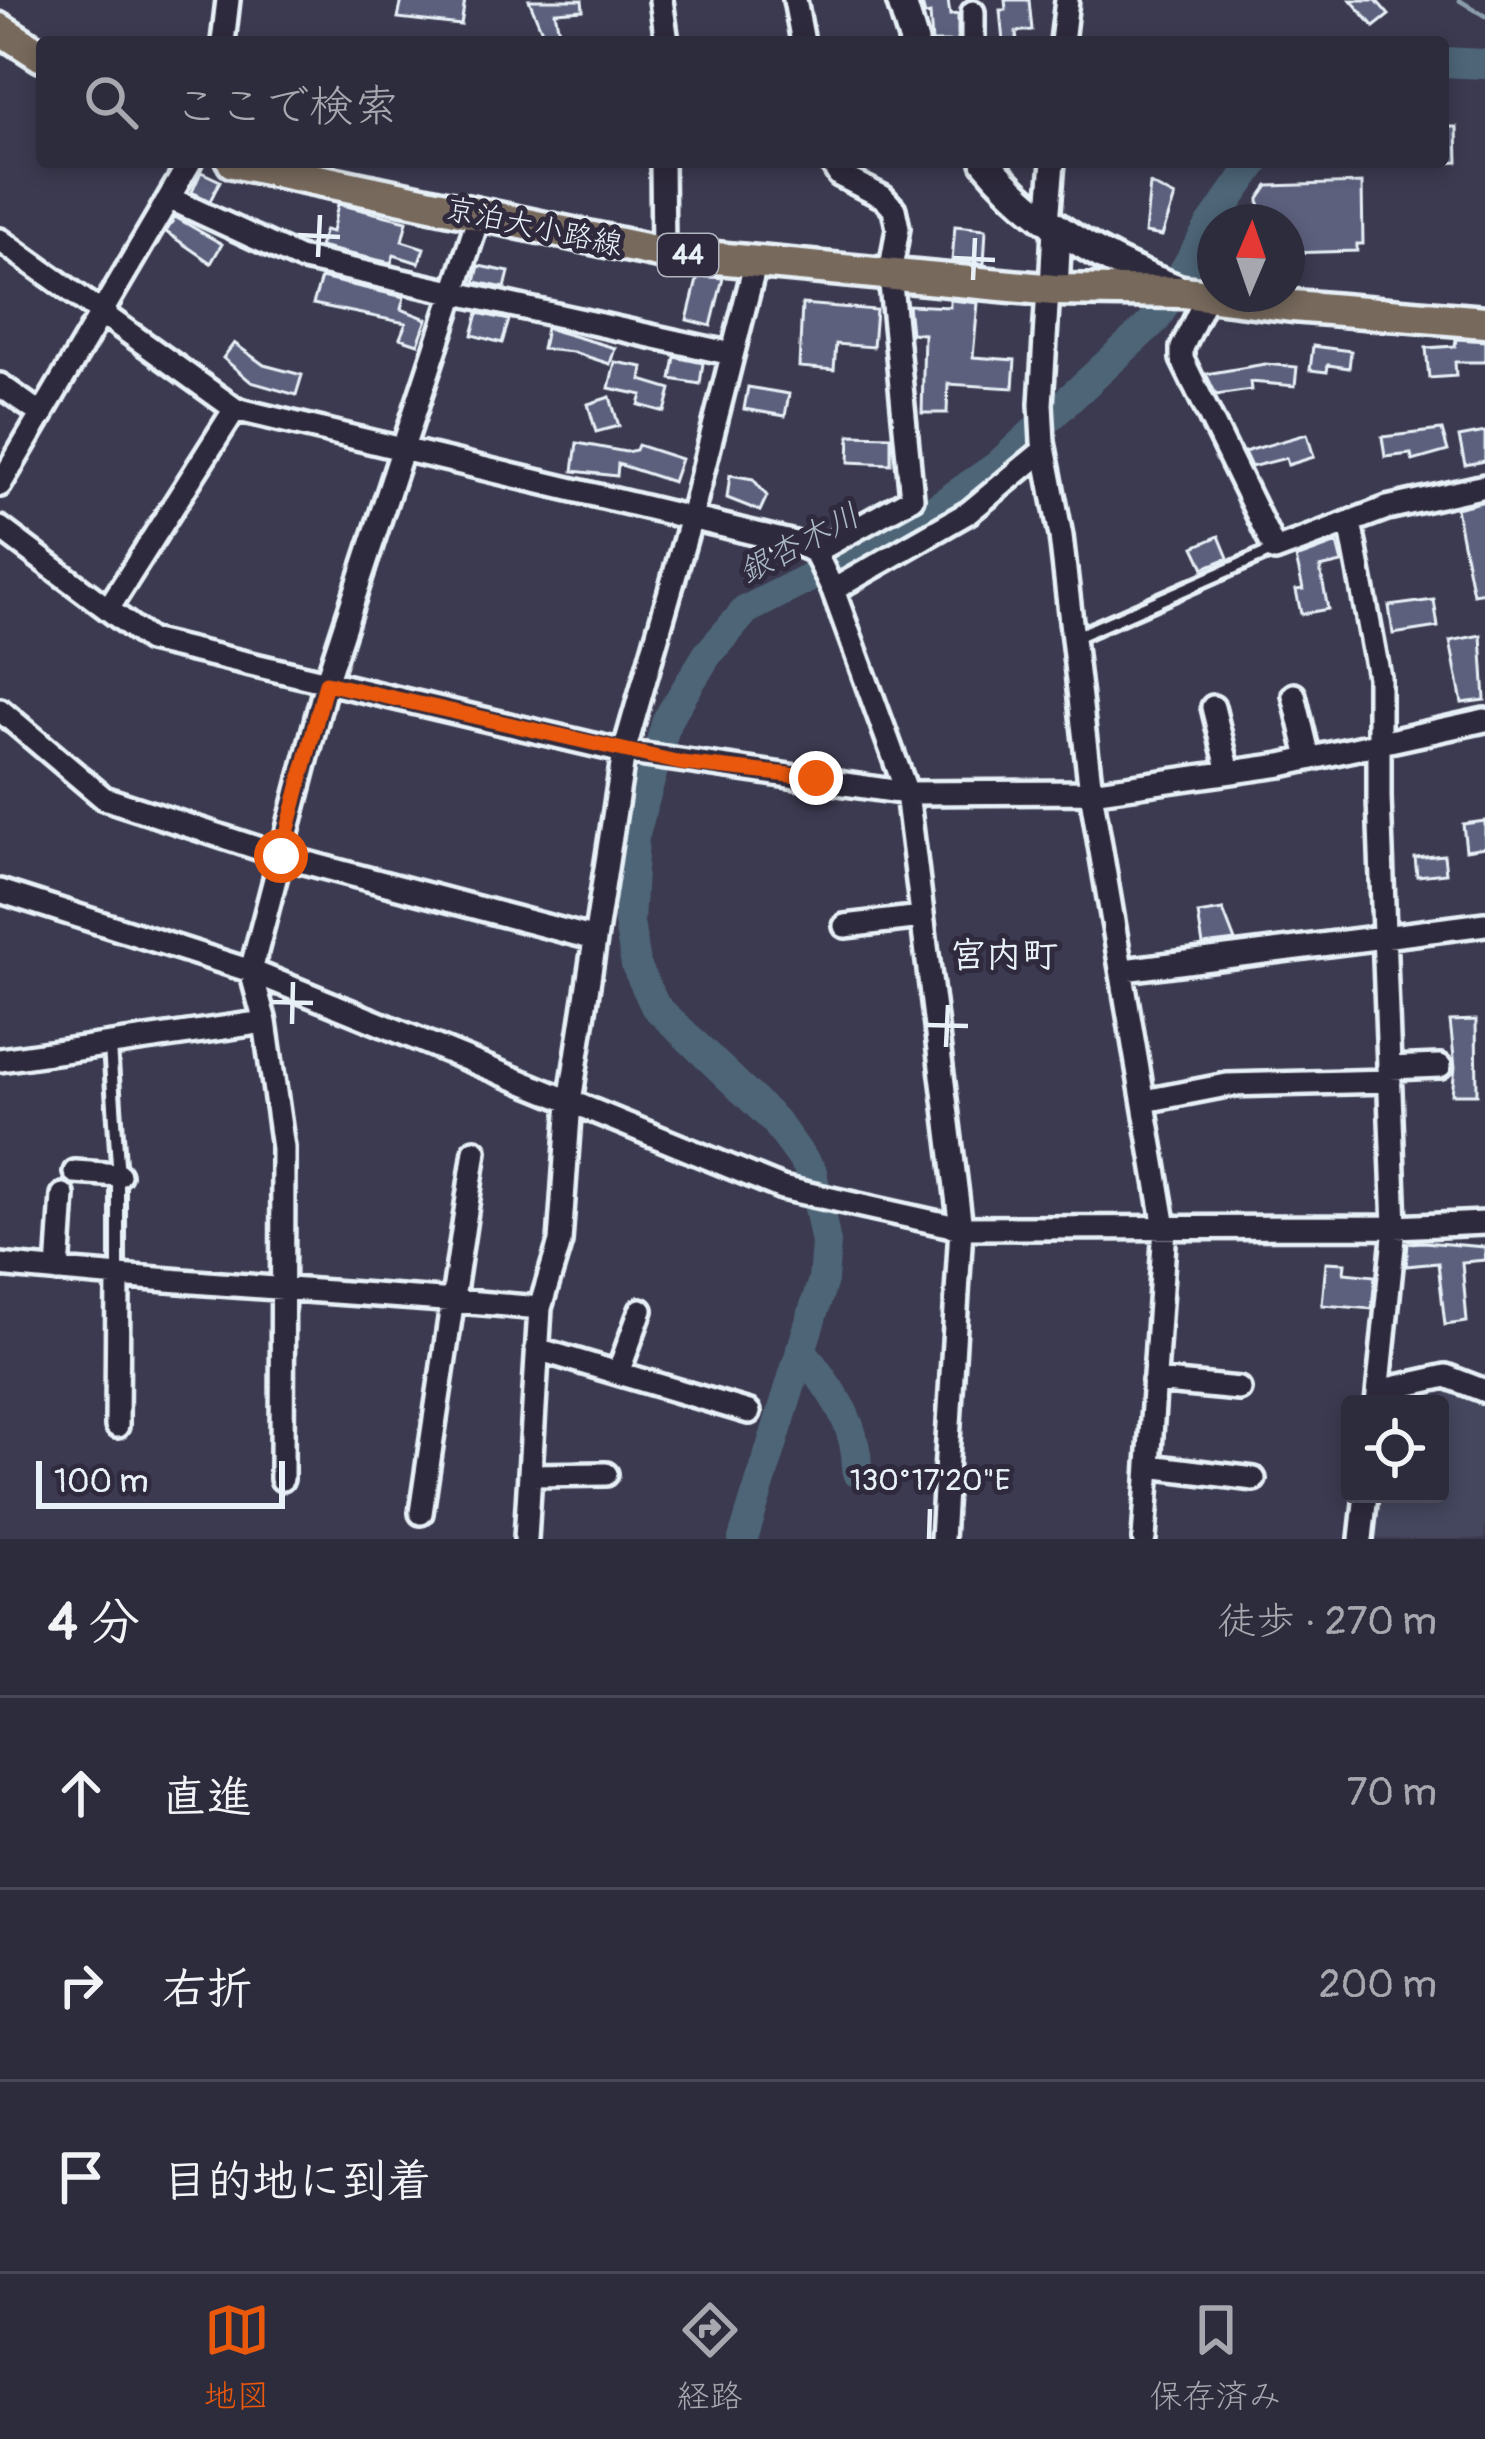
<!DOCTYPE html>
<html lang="ja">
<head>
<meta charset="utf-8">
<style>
  :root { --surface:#2d2c3c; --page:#353443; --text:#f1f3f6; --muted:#a7a7af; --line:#484856; --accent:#ea580c }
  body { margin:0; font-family:Pangolin,"Klee One",sans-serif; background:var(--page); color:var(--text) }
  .controls { position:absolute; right:36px; bottom:36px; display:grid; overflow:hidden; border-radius:12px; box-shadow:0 6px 18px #0003 }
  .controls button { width:108px; height:108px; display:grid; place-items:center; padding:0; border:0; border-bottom:3px solid var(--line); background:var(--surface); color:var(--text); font:60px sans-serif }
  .compass { position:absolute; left:1197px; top:204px; width:108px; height:108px; border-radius:50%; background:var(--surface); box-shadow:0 6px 18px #0003; rotate:2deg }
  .scale { position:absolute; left:36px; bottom:30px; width:249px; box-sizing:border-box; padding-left:12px; border:6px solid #e8f1f8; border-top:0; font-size:33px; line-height:42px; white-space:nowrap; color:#e8f1f8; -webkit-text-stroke:9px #2f2a3d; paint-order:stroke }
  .stop { position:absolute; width:36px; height:36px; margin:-27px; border:9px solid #ea580c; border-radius:50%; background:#fff }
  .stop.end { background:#ea580c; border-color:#fff; box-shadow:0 3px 12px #0008 }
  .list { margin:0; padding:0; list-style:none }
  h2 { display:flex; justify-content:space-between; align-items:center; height:156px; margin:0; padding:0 48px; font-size:51px }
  h2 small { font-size:39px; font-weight:400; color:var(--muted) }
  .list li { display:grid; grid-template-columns:78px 1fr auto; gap:36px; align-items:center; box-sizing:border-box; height:192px; padding:0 48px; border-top:3px solid var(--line) }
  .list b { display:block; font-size:45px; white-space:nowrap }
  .list em { font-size:39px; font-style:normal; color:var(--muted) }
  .icon { flex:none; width:66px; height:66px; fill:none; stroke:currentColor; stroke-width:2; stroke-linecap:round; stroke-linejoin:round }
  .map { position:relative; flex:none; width:1485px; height:1539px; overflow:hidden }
  .search { position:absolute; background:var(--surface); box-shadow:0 6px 18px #0003; left:36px; right:36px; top:36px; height:132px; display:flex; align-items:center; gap:30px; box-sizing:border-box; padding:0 42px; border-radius:12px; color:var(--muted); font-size:45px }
  .sheet { height:732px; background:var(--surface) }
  nav { display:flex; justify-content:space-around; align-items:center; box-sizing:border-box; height:168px; border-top:3px solid var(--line); background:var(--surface); font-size:33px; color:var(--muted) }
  nav a { display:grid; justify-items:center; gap:6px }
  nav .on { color:var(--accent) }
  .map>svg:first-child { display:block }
  .built { fill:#45465e }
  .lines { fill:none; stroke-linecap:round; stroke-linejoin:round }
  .stream { stroke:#8b9dab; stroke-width:4.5 }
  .river { stroke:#4d6577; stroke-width:30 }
  .building { fill:#5b617d; stroke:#e8f1f8; stroke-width:3 }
  .lane-casing { stroke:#e8f1f8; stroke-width:20 }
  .street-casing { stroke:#e8f1f8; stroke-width:30 }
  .secondary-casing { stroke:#e8f1f8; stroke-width:36 }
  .primary-casing { stroke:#e8f1f8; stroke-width:39 }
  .lane { stroke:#2f2a3d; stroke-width:10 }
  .street { stroke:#2f2a3d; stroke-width:21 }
  .secondary { stroke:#2f2a3d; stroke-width:27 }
  .primary { stroke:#77695c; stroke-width:30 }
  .route { stroke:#ea580c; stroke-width:15 }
  .ticks { fill:none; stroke:#e8f1f8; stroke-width:4.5 }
  .labels { text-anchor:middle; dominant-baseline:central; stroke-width:10; stroke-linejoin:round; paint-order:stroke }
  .shield { fill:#2f2a3d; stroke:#b0b5c0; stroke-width:3 }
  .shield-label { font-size:27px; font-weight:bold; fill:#e8f1f8 }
  .street-label { font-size:30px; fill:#e8f1f8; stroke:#2f2a3d }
  .water-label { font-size:33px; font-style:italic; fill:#aab9c4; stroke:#2f2a3d }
  .quarter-label { font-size:36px; font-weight:bold; fill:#e8f1f8; stroke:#2f2a3d }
  .ticks-label { font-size:30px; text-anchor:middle; fill:#e8f1f8; stroke:#2f2a3d; stroke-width:10; stroke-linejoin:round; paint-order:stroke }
</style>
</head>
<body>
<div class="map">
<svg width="1485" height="1539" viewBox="0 0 1485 1539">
  <rect width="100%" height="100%" fill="#3c3a50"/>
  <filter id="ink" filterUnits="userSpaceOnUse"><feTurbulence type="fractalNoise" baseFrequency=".00833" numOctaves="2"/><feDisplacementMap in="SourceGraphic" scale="24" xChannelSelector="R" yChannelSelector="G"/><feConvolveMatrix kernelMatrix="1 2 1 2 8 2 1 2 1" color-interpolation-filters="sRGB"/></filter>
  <g filter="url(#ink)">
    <path class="built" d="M1448 1384 1485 1398V1539H1369L1374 1494H1440V1405Z"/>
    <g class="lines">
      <path class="stream" d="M1459 0 1485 16"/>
      <path class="river" d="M1443 62 1485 64
        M801 1349C829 1389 858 1421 857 1472
        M743 1539 823 1280 826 1243 812 1172 775 1121 655 1006 636 965 629 923 634 837 667 720 707 655 746 610 909 527 997 466 1156 319 1210 226 1255 162"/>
    </g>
    <path class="building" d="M402 0H465L461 25 398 18Z
      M529 0H582L583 10 555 12 561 42H519V35L542 31Z
      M921 0H948L950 15 958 14V42H932L930 14 925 15Z
      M1005 0H1029L1032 30 1016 32 1017 42H1003L1000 10H1006Z
      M1351 0H1376L1389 15 1374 27Z
      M1443 127H1457L1458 162 1443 163Z
      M201 172 220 181 210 201 192 192Z
      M1362 183 1363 244H1357V251L1287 253V222H1260L1259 199 1268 186Z
      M1150 184 1175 197 1162 236 1145 233Z
      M338 204 407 221 402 241 424 248 419 263 394 255 391 263 319 247 325 230 332 232Z
      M175 217 222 244 211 263 166 232Z
      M955 226 986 229 984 264 952 261Z
      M479 266 509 272 505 288 475 282Z
      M698 276 723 278 711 326 687 320Z
      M321 278 404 297 401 309 427 319 418 344 400 338 406 323 313 304Z
      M950 300 978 303 973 357 1015 360 1013 388 948 384 947 413H922L924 334 911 333 908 305 950 307Z
      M802 304 876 310 873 347 836 344 834 370 799 367Z
      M478 313 509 320 502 343 472 335Z
      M546 328 615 348 610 364 573 352 542 349Z
      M1456 339 1485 341V362H1455L1456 376 1429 378 1426 348 1455 346Z
      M234 343 264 365 302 375 296 395 251 382 223 358Z
      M1313 346 1351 351 1349 368 1328 365 1327 372 1310 370Z
      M675 357 703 363 700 384 671 379Z
      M615 362 643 367 641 380 671 389 665 412 639 405 642 395 609 388Z
      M1265 364 1297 367 1295 386 1250 382 1251 390 1216 395 1206 374Z
      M748 387 789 394 785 416 744 409Z
      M610 397 619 426 596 432 588 404Z
      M1442 430 1448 451 1413 461 1411 454 1385 457 1382 437Z
      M1485 432V461L1465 465 1459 437Z
      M1307 434 1314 457 1288 465 1286 458 1251 467 1244 452Z
      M850 435 891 436V464L849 462Z
      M577 443 626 452 636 450 638 445 681 459 673 482 618 464 617 476 573 471Z
      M730 475 753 479 767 496 760 511 727 498Z
      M1485 501V592L1473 594 1456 508Z
      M1219 536 1228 558 1204 568 1194 547Z
      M1337 543 1342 563 1320 568 1328 609 1301 614 1296 590 1303 589 1296 558Z
      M1434 600 1438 627 1393 634 1389 606Z
      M1481 635 1485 700 1462 703 1450 641Z
      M1485 821V847L1466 850 1463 824Z
      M1444 855 1446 873 1417 876 1415 858Z
      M1223 910 1235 941 1203 945 1198 914Z
      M1476 1020 1477 1094H1452L1455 1067 1450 1021Z
      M1423 1242 1485 1247V1260L1462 1262 1467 1322 1445 1325 1438 1263 1406 1266 1408 1243Z
      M1326 1262 1345 1263 1344 1273 1375 1276 1372 1309 1322 1305Z"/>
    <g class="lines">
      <defs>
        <path id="lane" d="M1073 638 1274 550
          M110 1047 118 1164V1277"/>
        <path id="street" d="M661 0 667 42
          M795 0 803 42
          M973 12V42
          M223 42 228 0
          M1062 42 1067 0
          M662 162 663 253
          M169 198 299 258 732 354
          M1048 221 1053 162
          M0 240 235 409 795 543 815 552 833 590 907 793 961 1228 942 1539
          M1048 290 1041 404 1043 442 1061 536 1091 792 1165 1228 1144 1539
          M1207 295 1182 348V359L1275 550 1387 508 1485 486
          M0 385 42 415
          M0 485 190 162
          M1350 522 1379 677V798L1395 1227 1377 1404
          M0 528 149 640 624 752 907 793 1091 792 1281 765 1485 720
          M815 552 912 498 890 274 898 228 894 209 883 197 839 175 831 162
          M833 590 969 512 1044 450
          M108 609 235 409
          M1294 695 1309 758
          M1213 707 1229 772
          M0 710 104 798 281 856 595 939
          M0 891 251 971 782 1188 961 1228 1395 1227 1485 1223
          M845 926 922 917
          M1124 970 1485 924
          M0 1060 265 1022
          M1390 1068 1440 1066
          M1145 1101 1227 1085 1390 1081
          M75 1172 119 1175
          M0 1265C180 1284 360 1292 540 1308
          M58 1271 63 1195
          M537 1349 749 1412
          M618 1373 641 1310
          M1154 1381 1239 1389
          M1379 1391 1446 1376 1485 1391
          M117 1426 118 1278
          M1149 1466 1254 1479
          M530 1475 606 1474
          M282 1479 283 1148 265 1022 251 971 326 683 479 216
          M421 1513 475 1151
          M526 1539 540 1308 560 1242 570 1102 624 752 691 518 756 261
          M1361 1539 1366 1494"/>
        <path id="secondary" d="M901 0 914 42
          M986 162C1036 223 1103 261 1175 288
          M1054 290 1057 228"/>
        <path id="primary" d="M0 29 42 56
          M233 162 663 253 1054 290 1184 292 1293 306 1485 322"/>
      </defs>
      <use href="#lane" class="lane-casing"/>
      <use href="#street" class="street-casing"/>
      <use href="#secondary" class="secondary-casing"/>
      <use href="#primary" class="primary-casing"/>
      <use href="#lane" class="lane"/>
      <use href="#street" class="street"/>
      <use href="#secondary" class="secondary"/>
      <use href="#primary" class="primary"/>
    </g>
  </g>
  <g class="lines" filter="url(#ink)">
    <path class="route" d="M281 856 326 683 681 763 816 778"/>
  </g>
  <path class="ticks" d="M298 235 340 237M318 257 320 215M953 258 995 260M973 280 975 238M271 1002 313 1003M292 1024 293 982M926 1025 968 1026M946 1047 948 1005M929 1539 930 1509"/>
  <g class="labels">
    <rect class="shield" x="658" y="234" width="60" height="42" rx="9"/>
    <g class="shield-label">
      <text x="688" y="255">44</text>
    </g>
    <g class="street-label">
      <text transform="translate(534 227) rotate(12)">京泊大小路線</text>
    </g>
    <g class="water-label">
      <text transform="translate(799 544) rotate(-28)">銀杏木川</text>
    </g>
    <g class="quarter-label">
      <text x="1004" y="955">宮内町</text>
    </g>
  </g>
  <g class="ticks-label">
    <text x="930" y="1490">130°17'20"E</text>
  </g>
</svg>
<div class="controls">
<button><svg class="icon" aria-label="locate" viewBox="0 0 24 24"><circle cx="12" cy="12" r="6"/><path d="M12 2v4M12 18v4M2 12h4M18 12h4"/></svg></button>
</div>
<svg class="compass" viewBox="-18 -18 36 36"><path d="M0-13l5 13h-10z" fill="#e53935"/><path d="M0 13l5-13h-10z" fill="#a7a7af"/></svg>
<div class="scale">100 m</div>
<div class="stop" style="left:281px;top:856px"></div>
<div class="stop end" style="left:816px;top:778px"></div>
<div class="search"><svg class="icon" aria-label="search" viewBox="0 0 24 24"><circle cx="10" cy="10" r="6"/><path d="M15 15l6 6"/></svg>ここで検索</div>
</div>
<section class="sheet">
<h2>4 分<small>徒歩 · 270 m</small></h2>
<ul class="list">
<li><svg class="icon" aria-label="ahead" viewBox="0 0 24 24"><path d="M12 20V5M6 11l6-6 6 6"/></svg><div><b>直進</b></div><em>70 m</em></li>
<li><svg class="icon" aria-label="right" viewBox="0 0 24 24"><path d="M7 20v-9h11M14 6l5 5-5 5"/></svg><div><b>右折</b></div><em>200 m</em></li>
<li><svg class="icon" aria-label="arrive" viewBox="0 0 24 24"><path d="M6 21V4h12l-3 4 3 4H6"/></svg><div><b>目的地に到着</b></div></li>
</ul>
</section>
<nav>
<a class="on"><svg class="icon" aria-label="map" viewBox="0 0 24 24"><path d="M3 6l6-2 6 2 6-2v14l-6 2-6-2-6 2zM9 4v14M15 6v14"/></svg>地図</a>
<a><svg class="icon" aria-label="directions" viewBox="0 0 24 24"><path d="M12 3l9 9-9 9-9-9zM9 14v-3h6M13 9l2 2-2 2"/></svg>経路</a>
<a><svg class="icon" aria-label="saved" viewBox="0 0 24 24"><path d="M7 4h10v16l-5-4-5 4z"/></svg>保存済み</a>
</nav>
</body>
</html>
